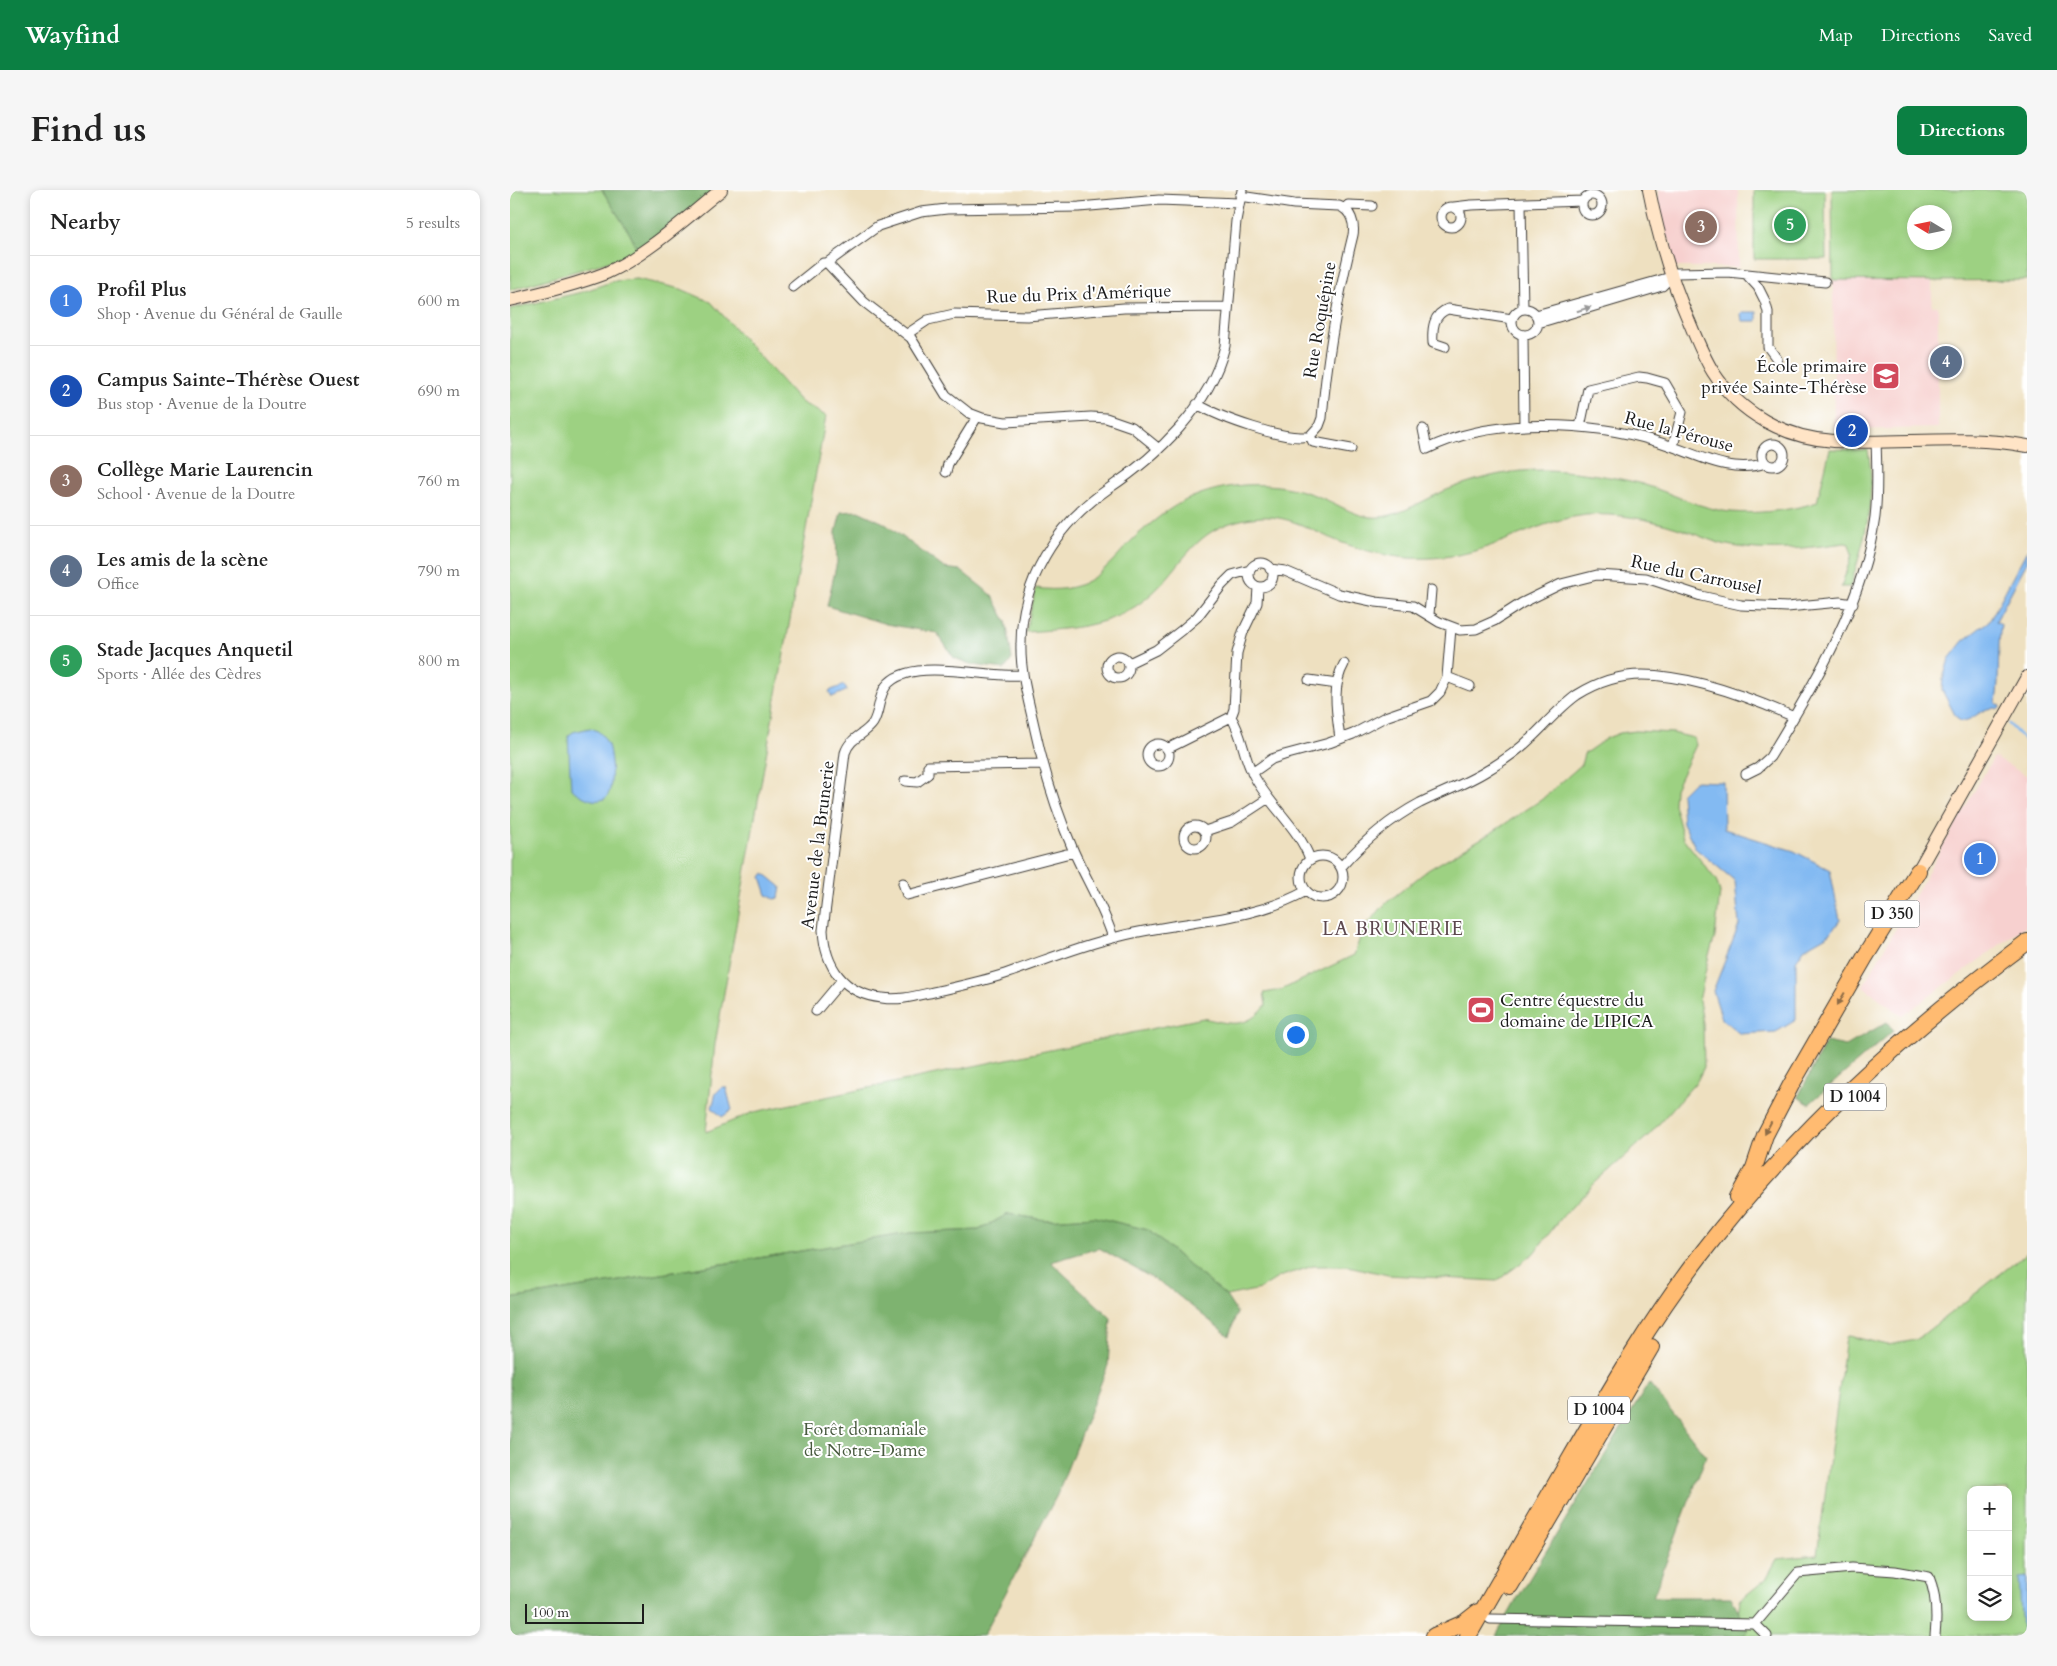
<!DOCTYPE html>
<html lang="en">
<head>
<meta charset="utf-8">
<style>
  :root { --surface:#fff; --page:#f6f6f6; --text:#222; --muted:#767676; --line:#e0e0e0; --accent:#0b8043 }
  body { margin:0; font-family:Cardo,serif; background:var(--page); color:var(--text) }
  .controls { position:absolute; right:15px; bottom:15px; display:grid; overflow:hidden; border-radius:10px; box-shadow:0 2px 8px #0003 }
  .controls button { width:45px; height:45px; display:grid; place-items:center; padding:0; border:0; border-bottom:1px solid var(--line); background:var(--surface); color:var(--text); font:25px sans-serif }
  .compass { position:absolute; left:1397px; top:15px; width:45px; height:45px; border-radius:50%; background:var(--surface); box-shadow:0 2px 8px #0003; rotate:280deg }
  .scale { position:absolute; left:15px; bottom:12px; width:119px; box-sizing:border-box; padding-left:5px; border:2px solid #1c1c1c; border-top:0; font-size:14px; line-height:18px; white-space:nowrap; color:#1c1c1c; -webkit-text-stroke:4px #fff; paint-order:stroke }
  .you { position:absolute; left:785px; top:844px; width:18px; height:18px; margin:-12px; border:4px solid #fff; border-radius:50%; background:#1a73e8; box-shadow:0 0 0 8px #1a73e833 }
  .badge { display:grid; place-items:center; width:32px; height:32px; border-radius:50%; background:var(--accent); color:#fff; font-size:16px; font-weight:700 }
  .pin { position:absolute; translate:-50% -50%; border:2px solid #fff; box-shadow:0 1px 5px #0006 }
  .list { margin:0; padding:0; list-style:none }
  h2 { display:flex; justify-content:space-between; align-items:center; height:65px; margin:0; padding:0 20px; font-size:21px }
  h2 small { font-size:16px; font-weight:400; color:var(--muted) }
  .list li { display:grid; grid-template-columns:32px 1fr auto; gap:15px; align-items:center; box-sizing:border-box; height:90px; padding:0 20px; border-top:1px solid var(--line) }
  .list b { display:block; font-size:19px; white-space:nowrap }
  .list p { margin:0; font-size:16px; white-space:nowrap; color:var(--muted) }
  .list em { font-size:16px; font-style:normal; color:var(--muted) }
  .icon { flex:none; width:28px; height:28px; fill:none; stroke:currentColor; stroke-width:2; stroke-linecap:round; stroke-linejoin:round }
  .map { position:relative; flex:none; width:1517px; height:1446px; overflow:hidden; border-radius:10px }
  header { display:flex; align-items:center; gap:30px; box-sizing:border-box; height:70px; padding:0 25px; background:var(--accent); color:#fff }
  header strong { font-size:24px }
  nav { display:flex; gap:28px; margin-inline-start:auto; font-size:18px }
  .intro { display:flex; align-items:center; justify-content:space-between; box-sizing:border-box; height:120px; padding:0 30px }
  h1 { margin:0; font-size:35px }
  .button { padding:12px 22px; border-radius:10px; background:var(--accent); color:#fff; font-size:18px; font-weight:700 }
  main { display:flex; gap:30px; padding:0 30px }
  aside { flex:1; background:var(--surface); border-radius:10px; box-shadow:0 2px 8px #0003 }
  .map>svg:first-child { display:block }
  .built { fill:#f7d0cf }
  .green { fill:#9dd182; stroke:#5c764f; fill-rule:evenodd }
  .forest { fill:#7eb370; stroke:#4d6846 }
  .water { fill:#83baf2; stroke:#506b87 }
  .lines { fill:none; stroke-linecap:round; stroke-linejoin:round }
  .stream { stroke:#83baf2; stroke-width:2.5 }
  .street-casing { stroke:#3c3935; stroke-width:11 }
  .secondary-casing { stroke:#3c3935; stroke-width:14 }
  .highway-casing { stroke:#3c3935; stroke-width:18 }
  .street { stroke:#fff; stroke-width:9 }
  .secondary { stroke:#ffe4c6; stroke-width:12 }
  .highway { stroke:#ffbb71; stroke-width:16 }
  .oneway { fill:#999 }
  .oneway2 { fill:#8e6c46 }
  .labels { text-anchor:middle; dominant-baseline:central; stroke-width:4; stroke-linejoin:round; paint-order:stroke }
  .shield { fill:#fff; stroke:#606060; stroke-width:1 }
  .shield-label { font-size:16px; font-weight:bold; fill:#1c1c1c }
  .street-label { font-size:18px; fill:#1c1c1c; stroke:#fff }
  .poi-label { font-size:18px; fill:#1c1c1c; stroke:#fff; text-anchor:end }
  .park-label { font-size:18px; fill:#495b40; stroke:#fff }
  .neighbourhood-label { font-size:19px; letter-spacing:1px; fill:#5d484f; stroke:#fff }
</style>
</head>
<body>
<header>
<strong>Wayfind</strong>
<nav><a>Map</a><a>Directions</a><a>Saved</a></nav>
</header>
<div class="intro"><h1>Find us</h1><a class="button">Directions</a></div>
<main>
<aside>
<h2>Nearby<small>5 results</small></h2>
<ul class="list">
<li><span class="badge" style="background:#3f7fe0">1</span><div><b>Profil Plus</b><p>Shop · Avenue du Général de Gaulle</p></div><em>600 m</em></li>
<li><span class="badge" style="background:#1a4fb4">2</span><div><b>Campus Sainte-Thérèse Ouest</b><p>Bus stop · Avenue de la Doutre</p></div><em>690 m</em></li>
<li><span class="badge" style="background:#8d6e63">3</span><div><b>Collège Marie Laurencin</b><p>School · Avenue de la Doutre</p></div><em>760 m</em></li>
<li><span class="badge" style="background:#5c6f8a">4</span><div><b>Les amis de la scène</b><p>Office</p></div><em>790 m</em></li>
<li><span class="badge" style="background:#2e9e5b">5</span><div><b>Stade Jacques Anquetil</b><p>Sports · Allée des Cèdres</p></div><em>800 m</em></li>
</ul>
</aside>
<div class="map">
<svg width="1517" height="1446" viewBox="0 0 1517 1446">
  <rect width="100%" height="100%" fill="#fff"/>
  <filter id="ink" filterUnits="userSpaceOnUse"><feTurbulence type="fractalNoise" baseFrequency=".02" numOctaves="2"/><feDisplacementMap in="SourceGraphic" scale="10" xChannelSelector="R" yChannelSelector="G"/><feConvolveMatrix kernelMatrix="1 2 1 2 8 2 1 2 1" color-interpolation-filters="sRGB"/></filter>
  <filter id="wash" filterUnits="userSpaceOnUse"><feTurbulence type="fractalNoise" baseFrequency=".0096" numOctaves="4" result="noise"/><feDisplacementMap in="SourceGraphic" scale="20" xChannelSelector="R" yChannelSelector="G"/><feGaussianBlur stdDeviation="1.12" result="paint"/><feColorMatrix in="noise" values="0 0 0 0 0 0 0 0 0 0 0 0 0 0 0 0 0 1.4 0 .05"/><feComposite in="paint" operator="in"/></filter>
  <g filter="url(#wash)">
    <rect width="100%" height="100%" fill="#eee0c0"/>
    <path class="built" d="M1149 0H1228L1229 77H1166L1162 67V54L1156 46 1152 29 1148 8Z
      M1323 90 1422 92V116H1428V238L1324 240Z
      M1484 567 1517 586V735L1392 826 1353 796Z"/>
    <path class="green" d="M0 0H92L120 44 129 63 0 100Z
      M1244 0H1315L1316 69H1244Z
      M1322 0H1517V90L1427 91 1323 90ZM1404 22H1434V52H1404Z
      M127 89 171 99 201 112 291 212 316 226 205 854 196 942 244 922 693 828C720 834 736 840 756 815L754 803 771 800 844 765 853 739 876 713 918 680 984 641 1031 610 1071 575 1074 564 1097 548 1110 543 1126 541 1163 543 1184 548 1186 555 1165 599 1164 614 1173 648 1206 690 1210 702 1205 747 1199 765 1189 811 1193 833 1194 877 1187 891 1139 945 1086 992 1053 1026 1023 1064 987 1091 878 1085 838 1076H803L769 1087 750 1099 716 1106 638 1040 585 1027 535 1030 498 1024 469 1040 400 1043 0 1109V119L72 102 104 91Z
      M1320 259 1358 260C1367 307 1354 353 1340 397H1331L1342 364 1339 354 1335 353C1297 358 1260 363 1222 356 1203 353 1185 343 1167 338 1139 329 1106 323 1076 325 1038 329 1004 349 968 360 945 367 922 369 898 368 875 366 852 360 830 352 803 342 781 325 751 327 676 333 677 382 626 416 593 438 555 439 516 442L526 398C571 405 590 386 618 354 629 343 641 333 653 324 677 306 706 297 735 295 765 293 794 299 821 312 834 318 845 325 860 327 888 330 916 307 942 298 971 287 1001 280 1032 280 1059 280 1107 287 1132 294 1158 302 1181 314 1208 320 1232 326 1283 321 1307 312Z
      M1517 1063V1446H1225L1230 1410 1256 1389 1267 1369 1307 1365 1336 1147 1339 1146 1378 1155 1406 1150ZM1461 1300H1498V1427H1461Z"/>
    <path class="forest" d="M92 0H211L129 63 120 44Z
      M348 321 374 333 434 378 450 380 482 405 496 431 502 469 495 479 463 475 444 468 427 443 376 434 317 416 327 372 326 342 331 322Z
      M1377 832 1383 841 1299 914 1288 907 1316 852 1336 856Z
      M498 1024 535 1030 585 1027 638 1040 716 1106 727 1123 719 1146 656 1096 589 1058 541 1072 601 1128 598 1175 547 1305 473 1446H0V1109L400 1043 469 1040Z
      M1139 1193 1196 1266 1143 1407H1221L1238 1441 1233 1446H986L1007 1409Z"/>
    <path class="water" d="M1233 122H1247V131H1232L1231 124Z
      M1517 360V372L1486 431 1491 434C1487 460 1490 487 1486 513L1491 516 1489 519C1472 514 1465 532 1450 531L1445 525 1432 500 1433 489 1439 469 1453 451 1480 430Z
      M334 495 337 499 336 501 322 507 319 501Z
      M80 538C89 540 93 545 97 553 102 562 105 605 94 609 82 614 70 605 61 599L58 546 63 542Z
      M1184 591 1213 592 1214 639 1284 661 1320 680 1330 730 1320 744 1294 759 1286 771V830L1266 842 1230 844 1212 829 1203 801 1229 735 1225 691 1186 659 1173 633 1171 604Z
      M254 683 271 697 269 708 264 709 257 705 251 687Z
      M212 897H216L222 920 212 927 202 918 206 903Z
      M1517 1387V1446H1512L1509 1388Z"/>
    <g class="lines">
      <path class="stream" d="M1499 534 1517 553"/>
    </g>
  </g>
  <g filter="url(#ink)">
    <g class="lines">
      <defs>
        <path id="street" d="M732 0 726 31 715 156C700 217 647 266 598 299 546 334 511 391 511 454 510 483 519 512 525 540 534 581 547 623 564 662 577 691 594 718 603 748 667 730 737 734 796 701
          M1072 15a10 10 0 1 1 20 0a10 10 0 1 1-20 0Z
          M1011 14 1013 119
          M944 17 961 15 1073 11
          M931 27a10 10 0 1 1 20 0a10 10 0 1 1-20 0Z
          M835 19 838 15 862 16
          M1236 84 1248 97 1255 111 1258 122V157L1267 169
          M1161 87 1166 83 1218 82 1315 92
          M283 97 313 73H317
          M1002 132a13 13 0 1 1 26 0a13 13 0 1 1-26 0Z
          M1026 125 1161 87 1152 96 1028 133
          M397 144 418 130 444 124 517 126 614 118 717 117
          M1013 145 1014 236
          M935 157 923 153C922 139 923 124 938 119L1002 129
          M687 214C709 227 776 252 800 246L809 236 812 228C817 166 828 106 843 45 845 34 841 20 829 16L784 14 730 6
          M1070 237 1078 199 1129 187 1137 188 1155 193 1172 222 1163 256
          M913 239 917 259C980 227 1079 231 1145 251 1180 260 1218 286 1255 273
          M800 246 803 252 841 259
          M1252 265a11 11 0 1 1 22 0a11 11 0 1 1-22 0Z
          M649 259 622 237 596 228 581 227 495 232 472 228 459 223 436 205 401 148 354 112 317 73 368 36 411 22 437 19 569 17 649 10 729 13
          M436 282 438 274 467 227
          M739 385a12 12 0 1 1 24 0a12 12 0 1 1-24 0Z
          M760 379 775 381 829 404 866 412 903 416 929 432 950 440 966 439 984 431 1012 413 1051 394 1087 385 1136 388 1191 406 1231 415 1277 417 1330 412 1343 414
          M748 397 747 413 733 442 727 463 724 519 721 527C732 543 733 565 742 582 757 614 788 636 800 669
          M919 425 921 400
          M597 477a11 11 0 1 1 22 0a11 11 0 1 1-22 0Z
          M619 473 646 460 673 439 687 427 712 395 722 385 740 380
          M513 485C478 489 400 465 376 496 368 507 370 521 363 533 355 545 340 547 335 563L313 740C315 776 333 804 372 808 391 811 409 805 428 801 450 796 473 791 495 784 531 772 566 757 603 748
          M937 487 960 496
          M799 490 827 494
          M830 549C827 524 821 497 834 474
          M637 565a11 11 0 1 1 22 0a11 11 0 1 1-22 0Z
          M657 559 721 527
          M742 583 762 569 774 565 819 553 843 544 875 527 921 511 930 502 937 487 941 438
          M1236 584 1248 578 1260 567C1305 492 1353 415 1365 327 1368 302 1367 276 1366 251
          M395 591 407 592 418 584V576L533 574
          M674 647a11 11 0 1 1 22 0a11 11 0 1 1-22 0Z
          M695 641 722 632 757 609
          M791 687a21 21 0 1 1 42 0a21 21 0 1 1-42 0Z
          M831 677C853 652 880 629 910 613 932 602 956 594 978 580 993 571 1008 561 1020 549 1035 535 1050 517 1067 505 1086 493 1109 485 1132 485 1179 485 1241 508 1284 527
          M393 693 397 705 564 662
          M306 821 332 790
          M980 1429 1245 1434 1257 1446
          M1245 1434 1288 1383 1342 1378 1385 1381 1419 1387C1427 1406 1427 1426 1425 1446"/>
        <path id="secondary" d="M1139 0C1148 45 1160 88 1179 131 1186 148 1193 166 1203 182 1230 224 1275 248 1324 251 1388 255 1453 244 1517 256
          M0 110C32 103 65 95 96 83 135 66 177 27 211 0
          M1408 681 1517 487"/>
        <path id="highway" d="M1228 1007 1244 978 1255 945 1281 895 1355 767 1408 681
          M1000 1396 1141 1157
          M924 1446 954 1433 968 1422
          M958 1446C992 1387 1026 1328 1060 1269 1100 1200 1140 1131 1189 1067 1283 944 1393 844 1517 752"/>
      </defs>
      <use href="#street" class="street-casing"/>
      <use href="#secondary" class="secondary-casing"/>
      <use href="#highway" class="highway-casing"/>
      <use href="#street" class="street"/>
      <use href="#secondary" class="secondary"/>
      <use href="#highway" class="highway"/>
    </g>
    <defs><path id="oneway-solid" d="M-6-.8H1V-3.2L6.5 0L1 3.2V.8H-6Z" transform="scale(1.25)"/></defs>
    <use class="oneway" href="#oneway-solid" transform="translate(1074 119) rotate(-17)"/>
    <g class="oneway2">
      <use href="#oneway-solid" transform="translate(1331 809) rotate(120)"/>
      <use href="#oneway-solid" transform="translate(1258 938) rotate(117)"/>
    </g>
  </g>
  <defs>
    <symbol id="school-square" viewBox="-11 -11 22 22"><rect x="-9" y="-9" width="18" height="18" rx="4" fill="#d1495b" stroke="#fff"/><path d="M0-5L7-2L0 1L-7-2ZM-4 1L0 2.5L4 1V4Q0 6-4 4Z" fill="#fff"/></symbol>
    <symbol id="stadium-square" viewBox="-11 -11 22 22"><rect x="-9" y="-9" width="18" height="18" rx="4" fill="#d1495b" stroke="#fff"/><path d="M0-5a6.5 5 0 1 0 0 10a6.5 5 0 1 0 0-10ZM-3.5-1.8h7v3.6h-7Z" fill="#fff"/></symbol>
  </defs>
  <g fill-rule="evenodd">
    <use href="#school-square" x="1360" y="170" width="32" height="32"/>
    <use href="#stadium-square" x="955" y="804" width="32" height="32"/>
  </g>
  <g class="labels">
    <g class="shield">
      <rect x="1354.5" y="710.5" width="55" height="27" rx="4"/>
      <rect x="1314" y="893.5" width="62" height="27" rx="4"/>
      <rect x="1058" y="1206.5" width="62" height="27" rx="4"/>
    </g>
    <g class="shield-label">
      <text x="1382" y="724">D 350</text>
      <text x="1345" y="907">D 1004</text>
      <text x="1089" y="1220">D 1004</text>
    </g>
    <g class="street-label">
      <text transform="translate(569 104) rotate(-2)">Rue du Prix d'Amérique</text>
      <text transform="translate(810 130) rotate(-80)">Rue Roquépine</text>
      <text transform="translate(1169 242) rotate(15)">Rue la Pérouse</text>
      <text transform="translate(1186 385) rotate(12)">Rue du Carrousel</text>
      <text transform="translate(308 655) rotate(-83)">Avenue de la Brunerie</text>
    </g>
    <g class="poi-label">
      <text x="1357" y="176">École primaire<tspan x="1357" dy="21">privée Sainte-Thérèse</tspan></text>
      <text x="990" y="810" text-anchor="start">Centre équestre du<tspan x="990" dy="21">domaine de LIPICA</tspan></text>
    </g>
    <g class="park-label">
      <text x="355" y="1239">Forêt domaniale<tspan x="355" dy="21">de Notre-Dame</tspan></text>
    </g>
    <g class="neighbourhood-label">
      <text x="883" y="739">LA BRUNERIE</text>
    </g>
  </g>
</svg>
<div class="controls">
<button>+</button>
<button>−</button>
<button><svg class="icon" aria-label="layers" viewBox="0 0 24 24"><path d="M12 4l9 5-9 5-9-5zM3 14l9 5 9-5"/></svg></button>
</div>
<svg class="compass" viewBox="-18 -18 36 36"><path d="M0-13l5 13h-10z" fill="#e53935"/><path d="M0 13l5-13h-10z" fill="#767676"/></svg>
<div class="scale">100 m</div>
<div class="you"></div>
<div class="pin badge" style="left:1470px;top:669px;background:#3f7fe0">1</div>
<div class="pin badge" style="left:1342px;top:241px;background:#1a4fb4">2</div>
<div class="pin badge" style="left:1191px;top:37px;background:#8d6e63">3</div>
<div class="pin badge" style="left:1436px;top:172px;background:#5c6f8a">4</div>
<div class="pin badge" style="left:1280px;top:35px;background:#2e9e5b">5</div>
</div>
</main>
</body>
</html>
